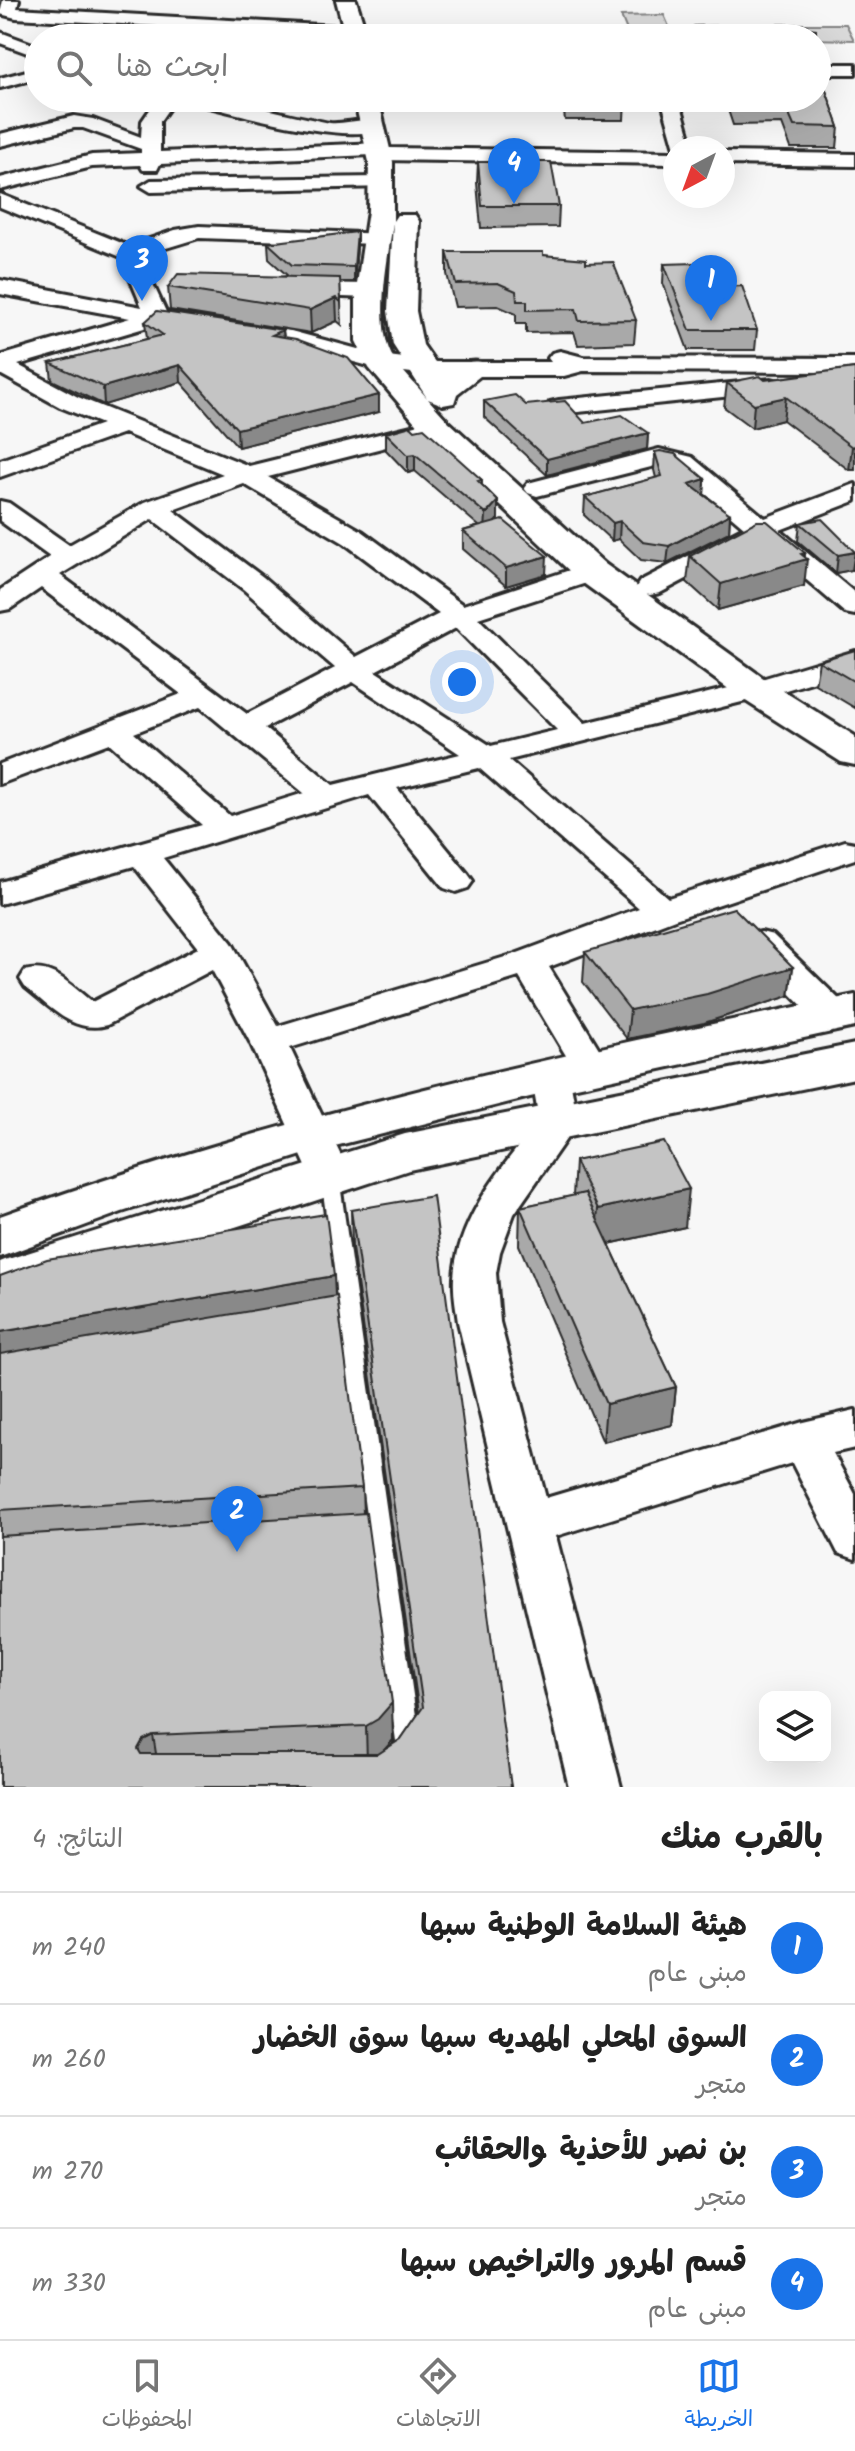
<!DOCTYPE html>
<html lang="ar">
<head>
<meta charset="utf-8">
<style>
  :root { --surface:#fff; --page:#f6f6f6; --text:#222; --muted:#767676; --line:#e0e0e0; --accent:#1a73e8 }
  body { margin:0; font-family:Kalam,"Playpen Sans Arabic",sans-serif; background:var(--page); color:var(--text); direction:rtl }
  .controls { position:absolute; right:24px; bottom:24px; display:grid; overflow:hidden; border-radius:16px; box-shadow:0 8px 32px #0002 }
  .controls button { width:72px; height:72px; display:grid; place-items:center; padding:0; border:0; border-bottom:2px solid var(--line); background:var(--surface); color:var(--text); font:40px sans-serif }
  .compass { position:absolute; left:663px; top:136px; width:72px; height:72px; border-radius:50%; background:var(--surface); box-shadow:0 8px 32px #0002; rotate:221deg }
  .you { position:absolute; left:462px; top:682px; width:28px; height:28px; margin:-20px; border:6px solid #fff; border-radius:50%; background:#1a73e8; box-shadow:0 0 0 12px #1a73e833 }
  .badge { display:grid; place-items:center; width:52px; height:52px; border-radius:50%; background:var(--accent); color:#fff; font-size:26px; font-weight:700 }
  .pin { position:absolute; translate:-50% -66px; filter:drop-shadow(0 2px 4px #0008) }
  .pin::after { content:''; position:absolute; top:42px; width:28px; height:24px; background:inherit; clip-path:polygon(0 0,100% 0,50% 100%) }
  .list { margin:0; padding:0; list-style:none }
  h2 { display:flex; justify-content:space-between; align-items:center; height:104px; margin:0; padding:0 32px; font-size:34px }
  h2 small { font-size:26px; font-weight:400; color:var(--muted) }
  .list li { display:grid; grid-template-columns:52px 1fr auto; gap:24px; align-items:center; box-sizing:border-box; height:112px; padding:0 32px; border-top:2px solid var(--line) }
  .list b { display:block; font-size:30px; white-space:nowrap }
  .list p { margin:0; font-size:26px; white-space:nowrap; color:var(--muted) }
  .list em { font-size:26px; font-style:normal; color:var(--muted) }
  .icon { flex:none; width:44px; height:44px; fill:none; stroke:currentColor; stroke-width:2; stroke-linecap:round; stroke-linejoin:round }
  .map { position:relative; flex:none; width:855px; height:1787px; overflow:hidden; direction:ltr }
  .search { position:absolute; background:var(--surface); box-shadow:0 8px 32px #0002; left:24px; right:24px; top:24px; height:88px; display:flex; align-items:center; gap:20px; box-sizing:border-box; padding:0 28px; border-radius:44px; color:var(--muted); font-size:30px }
  .sheet { height:552px; background:var(--surface) }
  nav { display:flex; justify-content:space-around; align-items:center; box-sizing:border-box; height:112px; border-top:2px solid var(--line); background:var(--surface); font-size:22px; color:var(--muted) }
  nav a { display:grid; justify-items:center; gap:4px }
  nav .on { color:var(--accent) }
  .map>svg:first-child { display:block }
  .green { fill:#d9d9d9; stroke:#828282; stroke-width:2 }
  .lines { fill:none; stroke-linecap:round; stroke-linejoin:round }
  .lane-casing { stroke:#2b2b2b; stroke-width:6 }
  .street-casing { stroke:#2b2b2b; stroke-width:6 }
  .secondary-casing { stroke:#2b2b2b; stroke-width:6 }
  .primary-casing { stroke:#2b2b2b; stroke-width:6 }
  .lane { fill:#fff; fill-rule:evenodd }
  .street { fill:#fff; fill-rule:evenodd }
  .secondary { fill:#fff; fill-rule:evenodd }
  .primary { fill:#fff; fill-rule:evenodd }
  .wall { fill:#a9a9a9; stroke:#2b2b2b; stroke-width:2 }
  .shaded-wall { fill:#898989; stroke:#2b2b2b; stroke-width:2 }
  .building { fill:#c4c4c4; stroke:#2b2b2b; stroke-width:2 }
</style>
</head>
<body>
<div class="map">
<svg width="855" height="1787" viewBox="0 0 855 1787">
  <rect width="100%" height="100%" fill="#f7f7f7"/>
  <filter id="ink" filterUnits="userSpaceOnUse"><feTurbulence type="fractalNoise" baseFrequency=".0125" numOctaves="2"/><feDisplacementMap in="SourceGraphic" scale="16" xChannelSelector="R" yChannelSelector="G"/><feConvolveMatrix kernelMatrix="1 2 1 2 8 2 1 2 1" color-interpolation-filters="sRGB"/></filter>
  <g filter="url(#ink)">
    <path class="green" d="M664 15 674 38H630L621 16Z
      M751 24H846L854 40 756 38Z"/>
    <g class="lines">
      <defs>
        <path id="lane" d="M330 1170 337 1172 339 1177 420 1744 412 1759 403 1762 394 1759 391 1751 396 1741 321 1177 323 1172Z"/>
        <path id="street" d="M3 0H19L17 8 355 27 363 32 355 37 16 18 0 14Z
          M0 32 38 46V57L0 43Z
          M817 64H855V74H817Z
          M38 68V78L0 88V78Z
          M158 98H176L160 121V152L380 143 389 148 675 152V164L381 160 372 155 160 164 157 170H143L140 165 92 167 0 190V178L92 155 141 153V149L83 128H74L0 146V134L74 116 93 119 141 137 142 121Z
          M184 98C234 98 281 114 330 123 346 125 371 114 383 126 360 149 227 111 193 103Z
          M661 98H679L693 148H675Z
          M723 152 855 154V166L723 164Z
          M381 177 391 183 388 187 151 192 141 186 151 180Z
          M0 194 129 246 175 230 199 226 383 234 386 238 376 244 199 238 140 256 166 312 291 331 380 355 436 362H551L548 358 552 353 560 351 583 357 855 358V372L583 371 564 376H436L380 369 287 344 158 324 18 365 78 397 249 466 428 422 437 424 440 429 437 434 268 477 362 531 463 605 582 566 592 564 602 566 606 572 602 578 478 618 585 723 745 684 855 651V669L766 696 509 760 668 898 845 841 855 843V859L675 919 549 967 609 1065 603 1074 590 1078 577 1074 519 977 290 1048 350 1175 344 1185 330 1190 316 1185 310 1175 250 1042 212 970 107 1025C73 1034 51 1007 25 987L20 979 25 971C52 963 71 986 92 1002L198 948 134 866 0 904V882L202 825 109 743 0 784V764L181 694 41 588 10 609 0 611V590L50 557 0 521V501L9 503 69 545 145 502 223 474 124 433 0 477V460L102 424 60 407 0 374V356L130 318 0 294V280L142 307 121 257 0 207ZM244 484 344 543 439 614 356 657 263 577 173 510ZM152 519 243 589 335 668 247 714 60 575ZM456 628 557 730 491 746 375 671ZM353 682 460 754 333 785 265 728ZM200 707 304 793 230 816 134 733ZM479 768 639 908 515 954 278 1026 232 943 163 858 369 795 444 888 456 892 468 888 473 881 468 874 397 788Z
          M295 283 370 284 381 291 370 298 287 295 284 290Z
          M771 379 779 381 783 386 779 391 559 414 550 412 547 407 550 402 559 400Z
          M659 449 692 457 765 518 855 484V501L780 530 855 593V615L845 613 760 540 660 593 650 595 640 593 636 587 640 581 744 527 675 468 659 465 537 496 528 493 524 488 528 483Z
          M761 932 773 935 846 1006 851 1015 846 1024 833 1027 820 1024 749 951 744 943 749 935Z
          M550 1061 563 1065 569 1074 578 1122 514 1214 500 1252 496 1273 500 1322 546 1498 803 1422 855 1410V1448L833 1453 855 1494V1559L838 1553 792 1463 556 1536 621 1787H569L458 1322C456 1307 453 1293 454 1278 457 1218 504 1165 539 1120L531 1074 537 1065Z"/>
        <path id="secondary" d="M855 995V1027L530 1097 315 1151 122 1212 0 1257V1216C278 1115 565 1053 855 995Z
          M855 1044V1078L409 1170 43 1290 0 1307V1262L5 1260 405 1134Z"/>
        <path id="primary" d="M336 0H356L368 38H346Z
          M354 98H378L393 162V221L397 215H415L419 221 416 311 423 345 444 375C458 366 468 358 485 363L489 369 457 394 454 403 443 405 428 399 447 420 605 564 769 682 855 736V765L841 762 741 698 579 580 425 434 369 368 356 341V291L368 211 369 162ZM393 222 388 311 393 345 427 398C417 385 403 373 394 359 373 327 388 259 393 222Z"/>
      </defs>
      <use href="#lane" class="lane-casing"/>
      <use href="#street" class="street-casing"/>
      <use href="#secondary" class="secondary-casing"/>
      <use href="#primary" class="primary-casing"/>
      <use href="#lane" class="lane"/>
      <use href="#street" class="street"/>
      <use href="#secondary" class="secondary"/>
      <use href="#primary" class="primary"/>
    </g>
    <path class="wall" d="M695 26 808 28 816 38H694Z
      M817 56 820 68V74L839 127 837 148H791L782 124 733 125 724 98H817Z
      M562 98H625L624 120H565Z
      M478 162 559 206 558 227 481 228 477 183Z
      M268 243 357 247 354 282H340L342 325 337 321 311 333 170 310 168 287 288 276 269 259Z
      M447 252 543 255 586 263 636 320 634 343 578 345 574 332 526 333V324H516V314L498 306 455 307 447 274Z
      M664 264 707 287 757 330 755 350H688L663 283Z
      M145 322 283 330 284 337 379 412 238 447 181 382 104 405 52 380 50 363 147 339Z
      M855 368V470H849L783 420 752 428 724 407 727 383 765 380Z
      M484 401 526 405 585 423 648 433 647 449 547 475 484 417Z
      M415 430 482 480V485L498 501V519L494 522 546 574 506 586 463 549V531L479 526 415 471 408 473 386 450V433Z
      M655 452 705 479 704 494 730 514 729 532 667 563 641 560 619 539 612 541 584 515 585 497 656 478 654 470Z
      M800 523 855 552 852 570 836 573 798 541Z
      M805 553 804 586 718 610 687 582 690 556Z
      M855 650V708L815 684 819 661Z
      M585 952 793 967 789 996 704 1023 627 1039 583 982Z
      M575 1161 685 1227 609 1244 676 1387 672 1425 603 1442 519 1245 520 1207 573 1196Z
      M351 1210 511 1787H0V1276L335 1297 362 1488 363 1514 393 1740 385 1749 401 1739 419 1713 352 1248Z"/>
    <path class="shaded-wall" d="M357 232V247L354 282V267Z
      M336 298 337 321 311 333 310 310Z
      M283 330 284 347 272 335Z
      M180 365 181 382 104 405 103 387Z
      M379 395V412L238 447 237 429Z
      M786 397 783 420 752 428 754 404Z
      M648 433 647 449 547 475V459Z
      M855 446V470H849L852 447Z
      M415 454V471L408 473V455Z
      M705 479 704 496 689 484Z
      M498 501V519L485 532 486 514Z
      M730 514 729 532 667 563 669 546Z
      M620 521 619 539 612 541 613 523Z
      M855 552 852 570 836 573 838 555Z
      M805 553 804 560 807 559 804 586 718 610 721 584Z
      M547 556 546 574 506 586V568Z
      M793 967 789 996 704 1023 627 1039 630 1010Z
      M689 1189 685 1227 595 1247 598 1209Z
      M334 1276 336 1314 0 1371V1332Z
      M676 1387 672 1425 603 1442 606 1404Z
      M392 1703 393 1740 379 1756 367 1763 366 1726Z
      M153 1735 159 1772 149 1776 138 1749 143 1740Z"/>
    <path class="building" d="M807 25 808 28 816 29V38H704L695 26Z
      M817 56 820 68H818L839 127 794 126 784 103H735L733 98H817Z
      M566 98H625L626 100H566Z
      M478 162H551L559 206H482Z
      M357 232 354 267 292 265 268 243Z
      M447 252H543V255L586 259V263L613 262 636 320 579 321 576 309 527 310V301H517L516 291 498 283 456 284Z
      M696 263 707 287 742 286 757 330H690L664 264Z
      M178 274 340 278 341 302 336 298 310 310 168 287Z
      M157 311 283 330 272 335 296 339 348 358 379 395 237 429 180 365 103 387 50 363 163 335 145 322Z
      M855 368V446L852 447 786 397 754 404 727 383 760 376 765 380Z
      M515 395 526 405 565 401 585 423 622 415 648 433 547 459 484 401Z
      M411 426 415 430 424 428 482 480 478 481 498 501 486 514 415 454 408 455 386 433Z
      M660 451 675 454 705 479 689 484 730 514 669 546 643 542 620 521 613 523 585 497 662 476 655 452Z
      M822 519 855 552 838 555 800 523Z
      M503 520 547 556 506 568 463 531Z
      M757 521H767L805 553 801 554 807 559 721 584 690 556Z
      M855 650V682L819 661Z
      M734 908 793 967 707 994 630 1010 585 952Z
      M664 1142 689 1189 598 1209 575 1161Z
      M585 1193 676 1387 606 1404 520 1207Z
      M433 1196 511 1787H0V1536L366 1513 392 1703 378 1719 366 1726 153 1735 143 1740 138 1749 141 1754H378L401 1739 423 1707 351 1210Z
      M326 1214 334 1276 0 1332V1276L47 1259Z
      M337 1296 362 1488 0 1510V1354Z"/>
  </g>
</svg>
<div class="controls">
<button><svg class="icon" aria-label="layers" viewBox="0 0 24 24"><path d="M12 4l9 5-9 5-9-5zM3 14l9 5 9-5"/></svg></button>
</div>
<svg class="compass" viewBox="-18 -18 36 36"><path d="M0-13l5 13h-10z" fill="#e53935"/><path d="M0 13l5-13h-10z" fill="#767676"/></svg>
<div class="you"></div>
<div class="pin badge" style="left:711px;top:321px">1</div>
<div class="pin badge" style="left:237px;top:1552px">2</div>
<div class="pin badge" style="left:142px;top:301px">3</div>
<div class="pin badge" style="left:514px;top:204px">4</div>
<div class="search"><svg class="icon" aria-label="search" viewBox="0 0 24 24"><circle cx="10" cy="10" r="6"/><path d="M15 15l6 6"/></svg>ابحث هنا</div>
</div>
<section class="sheet">
<h2>بالقرب منك<small>النتائج: 4</small></h2>
<ul class="list">
<li><span class="badge">1</span><div><b>هيئة السلامة الوطنية سبها</b><p>مبنى عام</p></div><em>240 m</em></li>
<li><span class="badge">2</span><div><b>السوق المحلي المهديه سبها سوق الخضار</b><p>متجر</p></div><em>260 m</em></li>
<li><span class="badge">3</span><div><b>بن نصر للأحذية والحقائب</b><p>متجر</p></div><em>270 m</em></li>
<li><span class="badge">4</span><div><b>قسم المرور والتراخيص سبها</b><p>مبنى عام</p></div><em>330 m</em></li>
</ul>
</section>
<nav>
<a class="on"><svg class="icon" aria-label="map" viewBox="0 0 24 24"><path d="M3 6l6-2 6 2 6-2v14l-6 2-6-2-6 2zM9 4v14M15 6v14"/></svg>الخريطة</a>
<a><svg class="icon" aria-label="directions" viewBox="0 0 24 24"><path d="M12 3l9 9-9 9-9-9zM9 14v-3h6M13 9l2 2-2 2"/></svg>الاتجاهات</a>
<a><svg class="icon" aria-label="saved" viewBox="0 0 24 24"><path d="M7 4h10v16l-5-4-5 4z"/></svg>المحفوظات</a>
</nav>
</body>
</html>
